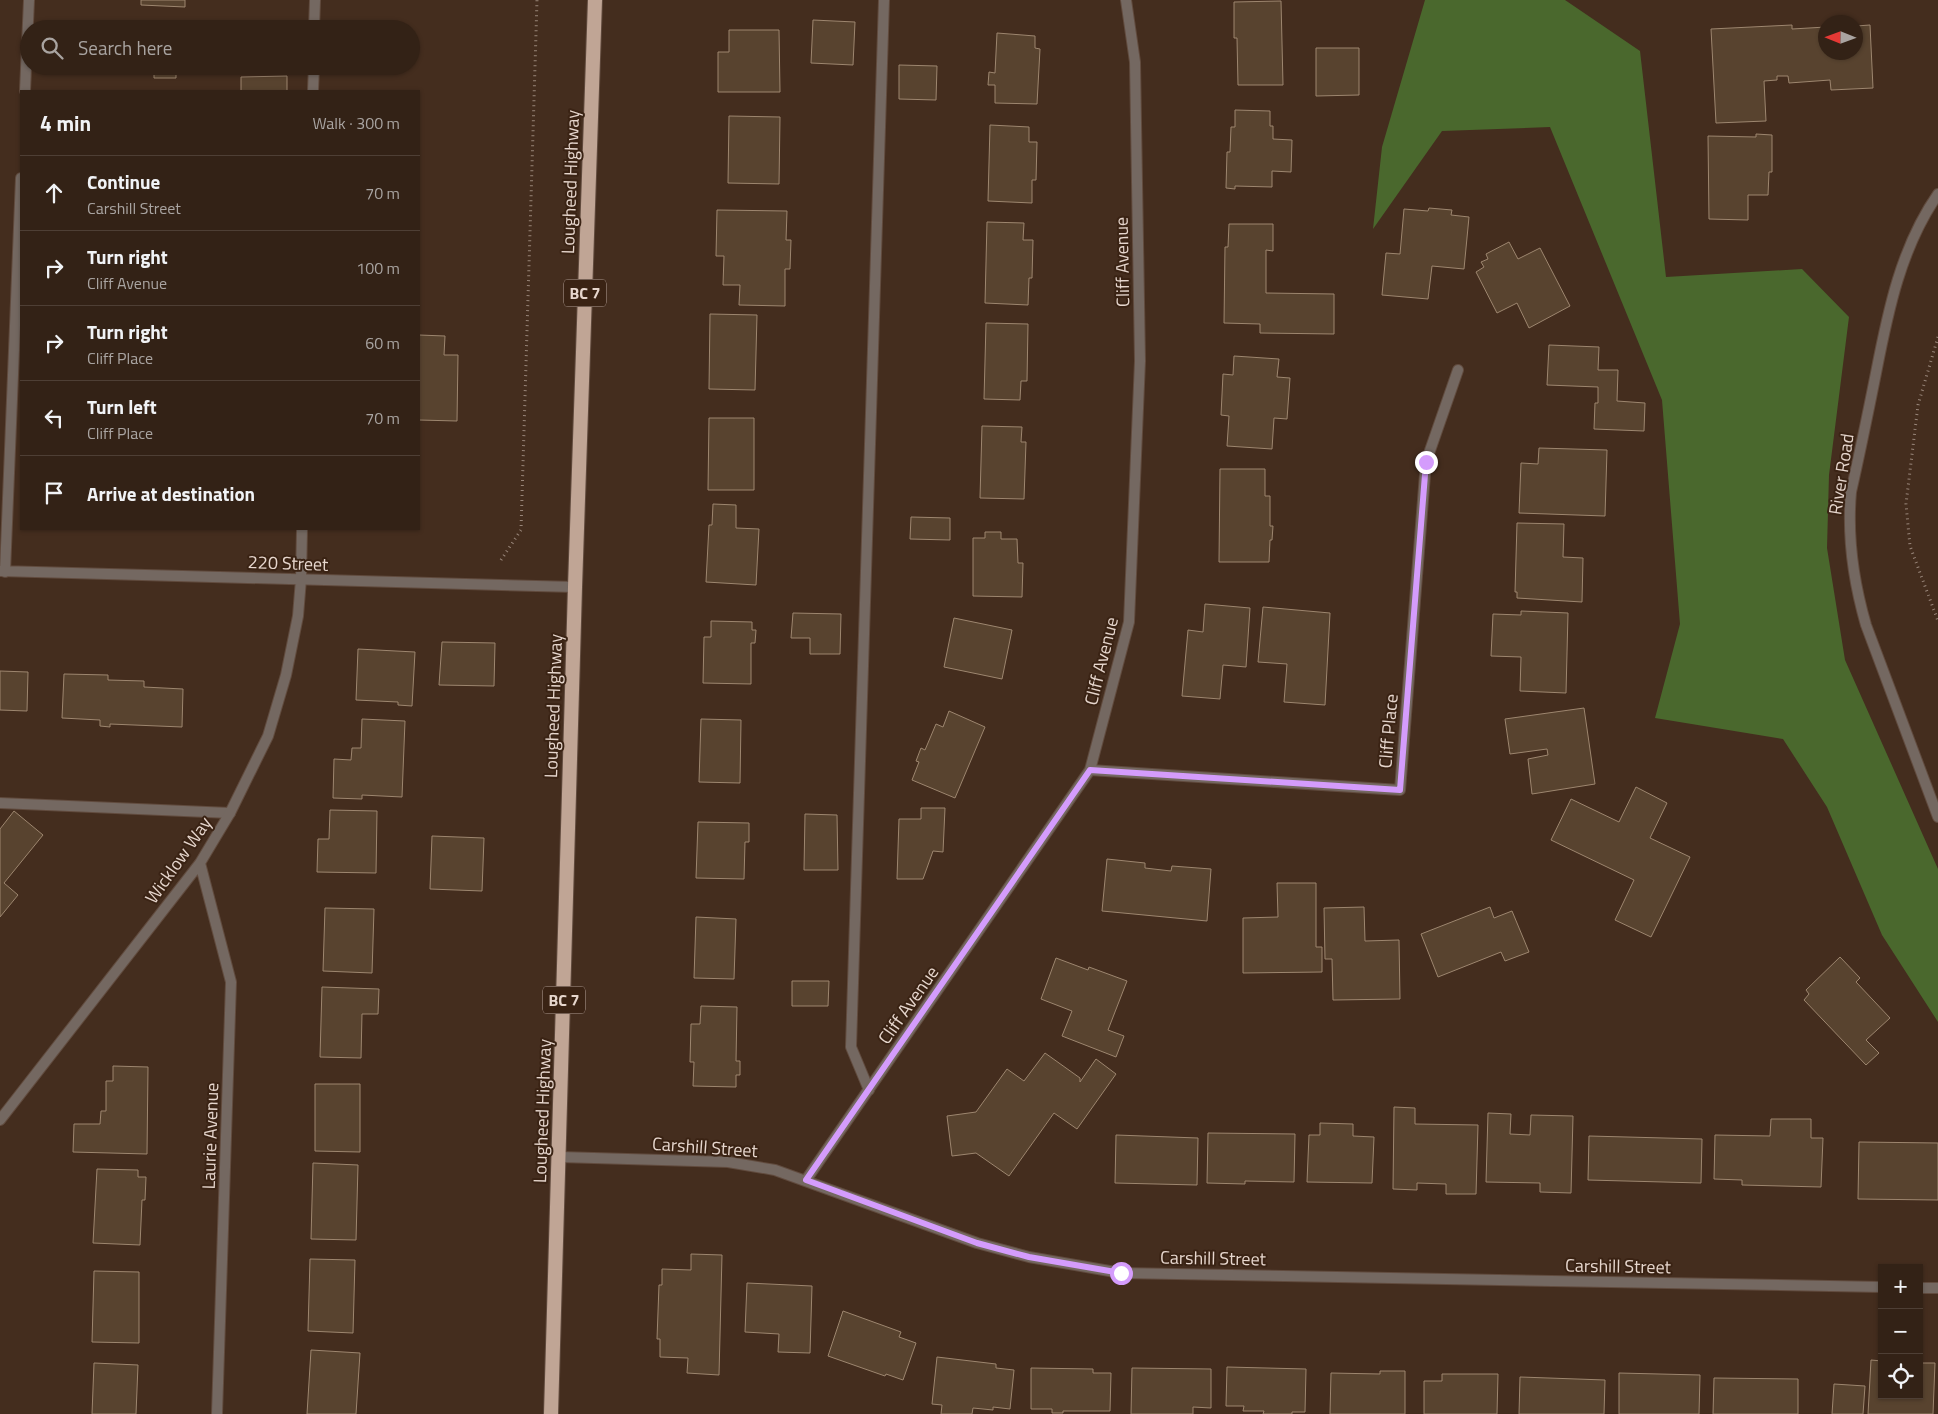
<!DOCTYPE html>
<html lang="en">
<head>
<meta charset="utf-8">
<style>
  :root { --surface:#332216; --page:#3b2a1f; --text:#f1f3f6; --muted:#a9a4a1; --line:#4e3f35 }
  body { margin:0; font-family:"Titillium Web",sans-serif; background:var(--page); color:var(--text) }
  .controls { position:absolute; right:15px; bottom:15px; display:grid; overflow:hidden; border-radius:0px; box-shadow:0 1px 4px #0004 }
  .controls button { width:45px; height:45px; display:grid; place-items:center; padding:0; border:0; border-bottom:1px solid var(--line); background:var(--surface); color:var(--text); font:25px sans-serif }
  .compass { position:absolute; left:1818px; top:15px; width:45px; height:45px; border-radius:50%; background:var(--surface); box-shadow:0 1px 4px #0004; rotate:271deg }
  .stop { position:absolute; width:15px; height:15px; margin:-11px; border:4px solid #d49cfc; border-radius:50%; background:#fff }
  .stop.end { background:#d49cfc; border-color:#fff; box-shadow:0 1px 5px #0008 }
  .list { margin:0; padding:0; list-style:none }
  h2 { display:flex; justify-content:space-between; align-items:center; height:65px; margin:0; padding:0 20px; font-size:21px }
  h2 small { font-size:16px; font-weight:400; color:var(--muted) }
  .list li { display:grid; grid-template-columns:32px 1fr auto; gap:15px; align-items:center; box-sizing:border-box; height:75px; padding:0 20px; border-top:1px solid var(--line) }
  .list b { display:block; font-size:19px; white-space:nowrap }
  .list p { margin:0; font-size:16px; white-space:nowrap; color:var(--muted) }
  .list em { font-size:16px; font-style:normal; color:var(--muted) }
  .icon { flex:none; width:28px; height:28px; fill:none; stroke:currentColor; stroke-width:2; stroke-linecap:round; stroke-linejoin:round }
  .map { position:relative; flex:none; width:1938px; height:1414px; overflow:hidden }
  .search { position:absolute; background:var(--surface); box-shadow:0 1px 4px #0004; left:20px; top:20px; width:400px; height:55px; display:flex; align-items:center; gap:12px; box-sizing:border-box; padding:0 18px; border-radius:28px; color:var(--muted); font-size:19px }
  .panel { position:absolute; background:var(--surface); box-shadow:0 1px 4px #0004; left:20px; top:90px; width:400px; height:440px; border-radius:0px }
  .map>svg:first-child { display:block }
  .green { fill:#4a682d }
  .building { fill:#58432f; stroke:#9d866f }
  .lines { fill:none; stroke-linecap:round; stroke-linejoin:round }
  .service-casing { stroke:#614b3e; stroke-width:12 }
  .minor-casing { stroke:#614b3e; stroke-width:12 }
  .tertiary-casing { stroke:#614b3e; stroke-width:12 }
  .trunk-casing { stroke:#614b3e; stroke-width:16 }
  .path { stroke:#99867a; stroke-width:3; stroke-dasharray:1 4; stroke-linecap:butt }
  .service { stroke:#746861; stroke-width:10 }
  .minor { stroke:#746861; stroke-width:10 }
  .tertiary { stroke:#746861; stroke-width:10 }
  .trunk { stroke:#c0a595; stroke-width:14 }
  .route { stroke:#d49cfc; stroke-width:6 }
  .labels { text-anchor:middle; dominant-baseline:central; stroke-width:4; stroke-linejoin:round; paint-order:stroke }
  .shield { fill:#3a2314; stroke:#b2a096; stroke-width:1 }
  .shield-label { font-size:16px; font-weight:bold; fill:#e6d6cd }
  .street-label { font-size:18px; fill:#e6d6cd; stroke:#3a2314 }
</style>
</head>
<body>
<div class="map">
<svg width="1938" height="1414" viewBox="0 0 1938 1414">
  <rect width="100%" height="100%" fill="#442d1e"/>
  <path class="green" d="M1425 0H1565L1640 51 1666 277 1802 269 1849 317 1829 475 1827 548 1845 660 1938 869V1022L1882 935 1827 807 1783 739 1655 718 1680 624 1662 400 1550 127 1442 131 1373 229 1382 147Z"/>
  <path class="building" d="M141 0H185V7L141 5Z
    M1281 1 1283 85H1238L1237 38H1234V2Z
    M813 20 855 22 853 65 811 63Z
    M1792 25V29L1826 27V52H1856V26L1870 25 1873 88 1831 90 1830 80 1789 83 1788 76H1777V80L1764 81 1766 121 1716 123 1711 29Z
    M137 27 197 29H136Z
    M729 30H779L780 92H718V52H729Z
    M997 33 1035 36V48L1040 49 1037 104 995 103V85H988L989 72 995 73Z
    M1316 48H1359V95L1316 96Z
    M899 65 937 66 936 100 899 99Z
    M176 66V78H154V67H135Z
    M287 76V91H241V77Z
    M1235 110 1270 111V126H1273V139L1292 140 1291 172 1272 171V187L1235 186V189L1226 188 1227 152H1230L1231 127H1235Z
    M729 116 780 117 779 184 728 183Z
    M990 125 1029 127V142H1037L1036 180H1032V203L988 201Z
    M1756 134 1772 135V172H1769L1768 195H1748V220L1709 219 1708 136 1756 137Z
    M1429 208 1452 210 1451 215 1469 217 1464 269 1432 266 1428 299 1382 295 1386 253 1400 254 1404 209 1428 211Z
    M717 210 787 211 786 240H791L790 269H785V306L739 305 740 285H723L724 256H716Z
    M987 222 1024 223 1023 240H1033L1032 278H1029L1028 305 985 303Z
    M1229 224H1273V251L1266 250V293L1334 294V334L1260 333V324L1224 323 1225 247H1228Z
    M1509 242 1518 259 1540 248 1570 306 1529 328 1517 303 1497 313 1476 272 1484 267 1481 262 1488 259 1486 254Z
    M710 314 757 315 755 390 709 389Z
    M986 323 1028 324 1027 381H1021L1020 400 984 399Z
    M419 335 445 336 444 355H458L457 421 419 420Z
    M1549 345 1599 347 1598 370H1618L1617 401 1645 403 1644 431 1594 429 1595 403H1598V387L1547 385Z
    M1234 356 1279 359 1277 377 1290 378 1287 419 1274 418 1272 449 1227 446 1229 416 1221 415 1223 374 1233 375Z
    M709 418H754V490H708Z
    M982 426 1022 427 1021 442H1026L1024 499 980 498Z
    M1539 448 1607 450 1605 516 1519 513 1521 463 1538 464Z
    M1220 469H1265V496H1270V526H1273L1272 540H1270L1269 562H1219Z
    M713 504 736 505V528L759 529 756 585 706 582 709 525H712Z
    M911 517 950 518V540L910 539Z
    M1517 523 1564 524 1563 557 1583 558 1582 602 1517 598V592H1515Z
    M985 532H1001V539H1017L1018 563H1023L1022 597 973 596V538H985Z
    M1205 604 1250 608 1246 667 1223 665 1220 699 1182 696 1188 630 1203 632Z
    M1263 607 1330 613 1325 705 1284 702 1287 664 1258 662Z
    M1521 611 1568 613 1566 693 1520 691 1521 657 1491 656 1493 614 1521 615Z
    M793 613 841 614 840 654H810V638H791Z
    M954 618 1012 630 1002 679 944 667Z
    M711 621 752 622V630H756L755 643H751V684L703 683 704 637H711Z
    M442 642 495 643 494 686 439 685Z
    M358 649 415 652 412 706 398 705V702L356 700Z
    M0 671 28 672 27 711 0 710Z
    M64 674 108 675V680L144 681V687L183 689 182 727 110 724V727L100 726V720L62 718Z
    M1584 708 1595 784 1532 794 1528 759 1548 755 1547 749 1510 754 1505 719Z
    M949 711 985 727 955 798 912 780 919 762 916 761 921 748 925 750 936 724 943 727Z
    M362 719 405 721 402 797 362 795V799L333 798 334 759 351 760 352 748H361Z
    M701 719 741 720 740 783 699 782Z
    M1636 787 1667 803 1650 838 1690 857 1651 937 1615 920 1634 880 1551 840 1571 799 1619 822Z
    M921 808H945L943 852 933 851 923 879H897L899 819H921Z
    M330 810 377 811 376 873 317 872 318 839H329Z
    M14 811 43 835 4 883 18 895 0 917V829Z
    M805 814 837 815 838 870H804Z
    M698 822 749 823V842H745L744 879 696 878Z
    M432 836 484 838 482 891 430 889Z
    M1107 859 1145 863V868L1171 871 1172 866 1211 869 1207 921 1102 911Z
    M1277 883H1316V947H1322V972L1243 973V918L1278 917Z
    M1364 907 1365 941 1399 940 1400 999 1333 1000 1332 959H1325L1324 908Z
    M1490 907 1494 918 1512 911 1529 952 1505 961 1501 952 1438 977 1421 934Z
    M325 908 374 909 372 973 323 971Z
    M696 917 736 919 734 979 694 978Z
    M1840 957 1860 978 1856 982 1890 1018 1866 1040 1879 1053 1866 1065 1804 1000 1809 994 1806 990Z
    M1056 958 1088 970 1089 967 1127 981 1108 1030 1124 1036 1116 1057 1062 1036 1072 1011 1041 999Z
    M792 981H829L828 1006H792Z
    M322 987 379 989 378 1014H362L361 1058 320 1057Z
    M701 1006 737 1007 736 1061H740V1075H736V1087L693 1086 694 1062H690L691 1024H700Z
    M1045 1053 1080 1078V1082L1096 1059 1116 1074 1077 1129 1054 1113 1009 1176 976 1153 952 1156 947 1116 976 1112 1007 1069 1024 1081Z
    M113 1066 148 1067 147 1154 73 1152 74 1124H100L101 1111H106V1081H113Z
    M315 1084H360V1152L315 1151Z
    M1394 1107 1415 1108V1124L1478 1125 1476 1194H1446V1184L1417 1183V1190L1393 1189Z
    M1488 1113 1511 1114 1510 1134 1530 1135 1531 1115 1573 1116 1571 1193 1540 1192V1183L1486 1182Z
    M1771 1119H1811V1138H1823L1821 1187 1742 1185V1180L1714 1179 1715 1135 1770 1136Z
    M1320 1123 1353 1124V1136L1374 1137 1372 1183 1307 1182 1309 1135H1320Z
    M1208 1133 1295 1134 1294 1182 1245 1181V1184L1207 1183Z
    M1116 1135 1198 1138 1197 1185 1115 1183Z
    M1589 1136 1702 1139 1701 1183 1588 1180Z
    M1859 1142 1938 1143V1200L1858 1199Z
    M313 1163 358 1165 356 1240 311 1239Z
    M97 1169 138 1170V1177H146L145 1200H142L140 1245 93 1243Z
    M691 1254 722 1255 719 1375 687 1373 688 1358 660 1357V1339H657L659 1285H662V1269L691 1270Z
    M310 1259 355 1260 353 1333 308 1331Z
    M94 1271 139 1272V1343L92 1342Z
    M747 1283 812 1286 810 1353 778 1352 779 1334 745 1332Z
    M843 1311 901 1332 899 1337 916 1343 903 1380 886 1374 885 1376 828 1356Z
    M311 1350 360 1353 356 1414H307Z
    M937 1357 996 1364V1368L1014 1370 1010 1409 993 1407V1410L973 1408 972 1414H941L942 1405 932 1404Z
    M1871 1360 1882 1361V1395H1919V1363H1935L1933 1414H1868Z
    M94 1363 138 1365 136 1414H92Z
    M1227 1367 1306 1369 1305 1412H1292V1414H1263L1264 1411H1243L1244 1406H1226Z
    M1031 1368 1093 1369V1373H1111L1110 1411H1063V1413H1052V1409H1031Z
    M1132 1368 1211 1369V1408L1193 1407V1414H1131Z
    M1380 1371H1405V1414H1330L1331 1373 1380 1374Z
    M1619 1373 1700 1375 1699 1414H1619Z
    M1442 1374H1498L1497 1414H1424V1381H1442Z
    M1520 1377 1605 1380 1604 1414H1519Z
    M1714 1378 1798 1379V1414H1713Z
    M1834 1384 1865 1386 1863 1414H1832Z"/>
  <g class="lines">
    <defs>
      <path id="service" d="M314 29 315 0
        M313 91 314 66
        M301 579 302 529
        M0 803 230 813
        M869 1090 851 1047 884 0"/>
      <path id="minor" d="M25 91 29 0
        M0 571 575 587
        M5 572 21 178
        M1090 770 1400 790 1426 462 1458 370
        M200 863 231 982 217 1414
        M0 1120 200 863 230 813 268 736 286 675 298 616 301 579
        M560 1157 728 1162 775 1170 977 1243 1029 1257 1121 1273 1882 1287
        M806 1180 1090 770 1129 622 1140 361 1135 62 1126 0
        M1919 1288H1938"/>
      <path id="tertiary" d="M1938 194C1901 247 1888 311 1876 373 1868 413 1860 452 1851 492 1847 538 1853 580 1866 625L1938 817"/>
      <path id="trunk" d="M551 1414 575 587 595 0"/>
    </defs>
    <use href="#service" class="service-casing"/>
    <use href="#minor" class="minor-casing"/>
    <use href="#tertiary" class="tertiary-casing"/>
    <use href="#trunk" class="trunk-casing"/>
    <path class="path" d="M1938 337 1918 405 1906 504 1910 546 1938 621
      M501 560 521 530 537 0"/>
    <use href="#service" class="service"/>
    <use href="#minor" class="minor"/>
    <use href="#tertiary" class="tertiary"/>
    <use href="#trunk" class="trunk"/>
  </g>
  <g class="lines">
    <path class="route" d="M1121 1273 1029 1257 977 1243 806 1180 1090 770 1400 790 1426 462"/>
  </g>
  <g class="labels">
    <g class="shield">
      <rect x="564" y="279.5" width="42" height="27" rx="4"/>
      <rect x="543" y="986.5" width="42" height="27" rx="4"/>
    </g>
    <g class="shield-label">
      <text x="585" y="293">BC 7</text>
      <text x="564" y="1000">BC 7</text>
    </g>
    <g class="street-label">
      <text transform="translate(570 182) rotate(-88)">Lougheed Highway</text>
      <text transform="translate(1122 262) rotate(-91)">Cliff Avenue</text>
      <text transform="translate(1841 474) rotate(-81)">River Road</text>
      <text transform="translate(288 563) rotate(2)">220 Street</text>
      <text transform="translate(1101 661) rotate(-76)">Cliff Avenue</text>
      <text transform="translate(553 706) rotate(-88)">Lougheed Highway</text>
      <text transform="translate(1388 731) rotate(-85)">Cliff Place</text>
      <text transform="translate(178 860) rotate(-55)">Wicklow Way</text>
      <text transform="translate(908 1005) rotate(-55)">Cliff Avenue</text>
      <text transform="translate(542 1111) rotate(-88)">Lougheed Highway</text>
      <text transform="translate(210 1136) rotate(-88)">Laurie Avenue</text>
      <text transform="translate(705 1147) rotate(4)">Carshill Street</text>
      <text transform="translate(1213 1258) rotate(1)">Carshill Street</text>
      <text transform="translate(1618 1266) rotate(1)">Carshill Street</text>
    </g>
  </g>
</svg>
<div class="controls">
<button>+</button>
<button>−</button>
<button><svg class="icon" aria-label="locate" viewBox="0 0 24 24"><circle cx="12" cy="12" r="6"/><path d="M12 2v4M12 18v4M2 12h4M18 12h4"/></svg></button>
</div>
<svg class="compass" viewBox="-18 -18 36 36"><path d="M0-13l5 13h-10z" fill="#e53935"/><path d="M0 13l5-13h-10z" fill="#a9a4a1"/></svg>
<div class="stop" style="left:1121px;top:1273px"></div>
<div class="stop end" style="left:1426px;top:462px"></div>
<div class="search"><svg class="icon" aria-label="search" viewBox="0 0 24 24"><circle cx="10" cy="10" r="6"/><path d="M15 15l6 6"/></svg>Search here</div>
<section class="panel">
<h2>4 min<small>Walk · 300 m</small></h2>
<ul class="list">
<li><svg class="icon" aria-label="ahead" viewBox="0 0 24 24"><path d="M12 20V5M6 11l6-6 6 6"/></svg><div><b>Continue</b><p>Carshill Street</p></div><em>70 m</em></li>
<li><svg class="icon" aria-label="right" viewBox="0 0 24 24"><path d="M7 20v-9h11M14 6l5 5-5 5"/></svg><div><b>Turn right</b><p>Cliff Avenue</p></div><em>100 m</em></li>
<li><svg class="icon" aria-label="right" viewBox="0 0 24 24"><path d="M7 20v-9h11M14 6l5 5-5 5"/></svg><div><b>Turn right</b><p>Cliff Place</p></div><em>60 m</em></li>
<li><svg class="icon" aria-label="left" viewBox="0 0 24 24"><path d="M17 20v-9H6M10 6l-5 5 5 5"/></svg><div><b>Turn left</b><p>Cliff Place</p></div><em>70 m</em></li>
<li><svg class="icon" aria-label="arrive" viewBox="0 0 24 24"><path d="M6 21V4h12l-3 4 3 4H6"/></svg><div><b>Arrive at destination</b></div></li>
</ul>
</section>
</div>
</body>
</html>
